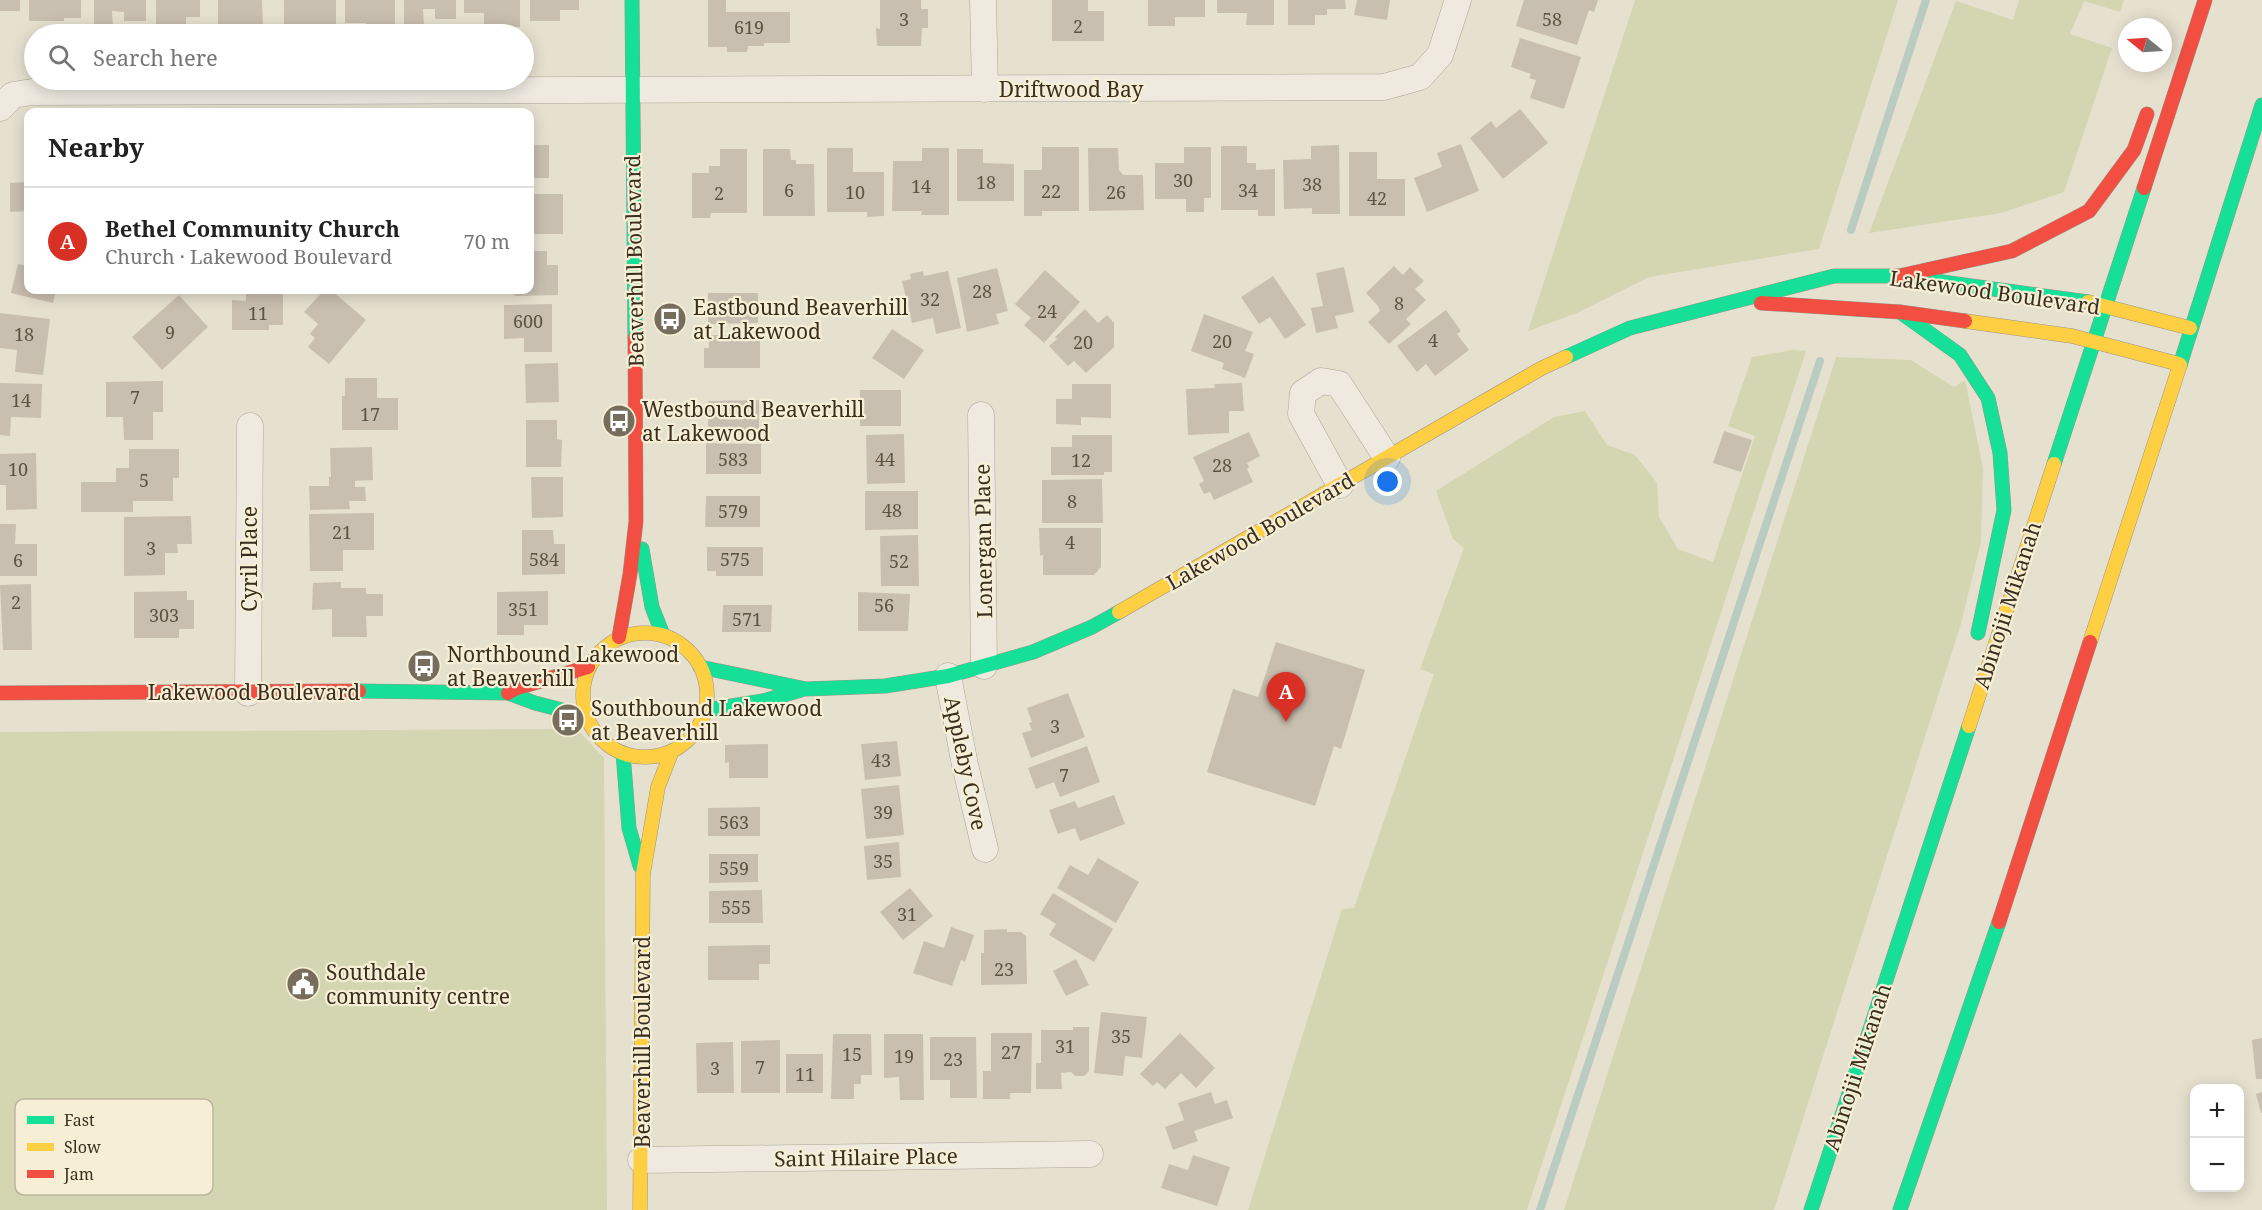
<!DOCTYPE html>
<html lang="en">
<head>
<meta charset="utf-8">
<style>
  :root { --surface:#fff; --page:#f6f6f6; --text:#222; --muted:#767676; --line:#e0e0e0; --accent:#d93025 }
  body { margin:0; font-family:"Noto Serif",serif; background:var(--page); color:var(--text) }
  .controls { position:absolute; right:18px; bottom:18px; display:grid; overflow:hidden; border-radius:12px; box-shadow:0 3px 15px #0003 }
  .controls button { width:54px; height:54px; display:grid; place-items:center; padding:0; border:0; border-bottom:2px solid var(--line); background:var(--surface); color:var(--text); font:30px sans-serif }
  .compass { position:absolute; left:2118px; top:18px; width:54px; height:54px; border-radius:50%; background:var(--surface); box-shadow:0 3px 15px #0003; rotate:288deg }
  .you { position:absolute; left:1388px; top:482px; width:21px; height:21px; margin:-15px; border:4px solid #fff; border-radius:50%; background:#1a73e8; box-shadow:0 0 0 9px #1a73e833 }
  .badge { display:grid; place-items:center; width:39px; height:39px; border-radius:50%; background:var(--accent); color:#fff; font-size:20px; font-weight:700 }
  .pin { position:absolute; translate:-50% -50px; filter:drop-shadow(0 2px 3px #0008) }
  .pin::after { content:''; position:absolute; top:32px; width:21px; height:18px; background:inherit; clip-path:polygon(0 0,100% 0,50% 100%) }
  .list { margin:0; padding:0; list-style:none }
  h2 { display:flex; justify-content:space-between; align-items:center; height:78px; margin:0; padding:0 24px; font-size:26px }
  h2 small { font-size:20px; font-weight:400; color:var(--muted) }
  .list li { display:grid; grid-template-columns:39px 1fr auto; gap:18px; align-items:center; box-sizing:border-box; height:108px; padding:0 24px; border-top:2px solid var(--line) }
  .list b { display:block; font-size:22px; white-space:nowrap }
  .list p { margin:0; font-size:20px; white-space:nowrap; color:var(--muted) }
  .list em { font-size:20px; font-style:normal; color:var(--muted) }
  .icon { flex:none; width:33px; height:33px; fill:none; stroke:currentColor; stroke-width:2; stroke-linecap:round; stroke-linejoin:round }
  .map { position:relative; flex:none; width:2262px; height:1210px; overflow:hidden }
  .search { position:absolute; background:var(--surface); box-shadow:0 3px 15px #0003; left:24px; top:24px; width:510px; height:66px; display:flex; align-items:center; gap:15px; box-sizing:border-box; padding:0 21px; border-radius:33px; color:var(--muted); font-size:22px }
  .panel { position:absolute; background:var(--surface); box-shadow:0 3px 15px #0003; left:24px; top:108px; width:510px; height:186px; border-radius:12px }
  .map>svg:first-child { display:block }
  .green { fill:#d3d6b1 }
  .lines { fill:none; stroke-linecap:round; stroke-linejoin:round }
  .stream { stroke:#bacbc2; stroke-width:8 }
  .building { fill:#c9bfb0 }
  .street-casing { stroke:#aba597; stroke-width:27 }
  .fast-casing { stroke:#9b9588; stroke-width:15 }
  .slow-casing { stroke:#9b9588; stroke-width:15 }
  .jam-casing { stroke:#9b9588; stroke-width:15 }
  .street { stroke:#eeeae0; stroke-width:26 }
  .fast { stroke:#16e098; stroke-width:14 }
  .slow { stroke:#ffcf43; stroke-width:14 }
  .jam { stroke:#f24e42; stroke-width:14 }
  .labels { text-anchor:middle; dominant-baseline:central; stroke-width:4.5; stroke-linejoin:round; paint-order:stroke }
  .number-label { font-size:18px; fill:#5e5243 }
  .street-label { font-size:21px; fill:#3a2e1f; stroke:#f6efd5 }
  .poi-label { font-size:21px; fill:#3a2e1f; stroke:#f6efd5; text-anchor:start }
  .key { fill:#f6efd5; stroke:#beb59e; stroke-width:1.5 }
  .key-label { font-size:16px; fill:#3a2e1f }
</style>
</head>
<body>
<div class="map">
<svg width="2262" height="1210" viewBox="0 0 2262 1210">
  <rect width="100%" height="100%" fill="#e6e1cf"/>
  <path class="green" d="M1635 0H1898L1819 249 1649 277 1577 313 1528 331Z
    M2019 0H2124L2120 12 2084 1 2070 34 2112 48 2064 192 2001 213 1869 233 1956 1 2013 20Z
    M1793 350 1806 351 1527 1210H1248L1342 909 1354 908 1434 674 1420 669 1464 548 1453 539 1436 491 1554 417 1585 411 1607 445 1635 455 1657 483 1659 517 1678 549 1713 562 1755 436 1728 426 1752 357Z
    M1836 357 1911 360 1954 387 1965 380 1983 468 1981 542 1960 627 1774 1210H1564Z
    M577 729 604 758 607 1210H0V732Z"/>
  <g class="lines">
    <path class="stream" d="M1851 230 1926 0
      M1540 1210 1820 361"/>
  </g>
  <path class="building" d="M0 0H20V11H0Z
    M29 0H81V18H64V21H29Z
    M94 0H146V21H124V12L112 11 113 28H94Z
    M156 0H200V17H186V29H156Z
    M218 0H262L263 29H243V34H218Z
    M284 0H336V31L300 32V29H284Z
    M345 0H395V33H366V23H345Z
    M404 0H456V19H435V9H423L424 28H404Z
    M464 0H520V27H484V13H464Z
    M530 0H579V10H560V21H530Z
    M708 0H726V12H790V43H764V46H748L747 52H727V47H708Z
    M880 0H921V9H928V28H922L921 46H877L876 28 880 29Z
    M1052 0H1088V11H1104V41H1052Z
    M1148 0H1205V17H1175V26H1148Z
    M1217 0H1274V25H1246L1247 13H1217Z
    M1288 0H1345L1346 9H1327V15H1315V25H1288Z
    M1357 0H1390L1387 20 1354 15Z
    M1524 0H1598L1594 12 1589 10 1577 45 1516 26Z
    M1520 38 1581 57 1564 109 1530 98 1536 80 1529 78 1531 74 1511 67Z
    M1520 109 1548 143 1503 179 1470 138 1491 121 1496 128Z
    M1461 144 1479 191 1427 212 1414 178 1442 167 1437 153Z
    M530 145H549V178H530Z
    M1339 145 1340 214H1312V208L1284 209 1283 160 1311 159V146Z
    M1221 146H1247V163H1256V170L1275 169V216H1258V210H1221Z
    M1042 147H1079V211H1042V216H1024V170H1042Z
    M1184 147H1211V198H1204V212H1186V199H1155V163H1184Z
    M827 148H853V172H884V216L867 217V212H827Z
    M922 148H949V215H921L922 211H892L893 161H922Z
    M1088 148H1118L1119 170 1123 175H1143L1144 210 1089 211Z
    M720 149H747V213H711L710 218H692V173H709V166H720Z
    M763 149H790L791 160H796V164H814L815 216H763Z
    M957 149H983V163L1014 164V201H957Z
    M1349 152H1377V179H1405V216H1349Z
    M28 182V211L10 212V183Z
    M531 194H563V234H531Z
    M530 251H547V265H558V295L515 296V290H530Z
    M18 264 28 266V290H56L53 303 11 293Z
    M1394 266 1403 275 1410 267 1424 281 1415 289 1426 300 1406 319 1411 324 1389 344 1368 322 1380 311 1378 306 1366 293Z
    M1344 267 1354 312 1335 316 1338 328 1316 333 1311 308 1323 306 1316 273Z
    M997 268 1008 311 996 314 999 324 967 332 957 278Z
    M1045 270 1080 302 1044 343 1024 325 1031 318 1015 304Z
    M923 271 924 276 948 271 961 328 936 334 933 318 912 323 902 281 911 279 910 274Z
    M1273 276 1306 325 1285 339 1270 317 1259 324 1241 297Z
    M259 290H281V292L283 293V325H269V330H232V300L246 301V291Z
    M324 290H331L366 320 329 364 308 347 315 338 310 334 318 324 304 312Z
    M708 293H758V323L708 324Z
    M179 295 208 327 162 370 132 337Z
    M552 304V352H524V338L504 339V305Z
    M1085 309 1098 323 1107 315 1114 323V347L1086 373 1074 361 1068 366 1049 346 1057 339 1055 337Z
    M1446 310 1461 331 1457 334 1469 350 1435 376 1426 364 1417 372 1397 346Z
    M0 313 50 319 43 375 15 372 17 350 0 348Z
    M1204 314 1253 332 1245 351 1254 354 1245 378 1222 369 1224 363 1191 351Z
    M892 329 924 350 904 379 872 358Z
    M709 335H760V368H704V348H709Z
    M558 363 559 402 526 403 525 364Z
    M345 378H377V398H398V430H342V396H345Z
    M163 381V412H153V440H124L123 417H106V382Z
    M0 383 42 384 41 418 11 417 10 436 0 435Z
    M1242 383 1244 411H1229V433L1188 435 1186 389 1215 388 1214 384Z
    M1072 384H1111V418L1081 417V425L1056 424V399H1072Z
    M860 390H901V426H860Z
    M759 400V431H708V401Z
    M526 420H557V439L562 440 561 467H526Z
    M1724 431 1752 440 1741 472 1713 463Z
    M1249 432 1260 456 1247 463 1249 467 1247 469 1253 482 1214 500 1210 492 1204 494 1199 484 1204 481 1193 457Z
    M904 434 905 483 867 484 866 435Z
    M1072 435H1112V472H1104V475H1051V447H1072Z
    M706 443 761 444V474H706Z
    M372 447 373 480 355 481V487H365L366 501H349L350 509 310 510 309 486H329V477H331L330 448Z
    M129 449H179V478H173V501H133V512H81V482H116V468H129Z
    M36 453 37 509 6 510V485H0V454Z
    M531 477H563V517L532 518Z
    M1102 479 1103 523H1042V480Z
    M865 491H918V529L865 530Z
    M706 496H760V527H705Z
    M374 513V550H343V571H310L309 514Z
    M191 516 192 544H177L178 553H165V575L124 576V517Z
    M0 524H16L15 544H37V576H0Z
    M1039 528H1101V567L1094 575H1043V555L1040 556Z
    M522 530H553L554 544H565V574L522 575Z
    M918 535 919 586H881L880 536Z
    M707 547H763V576H716V571H707Z
    M341 582V588H366V594H383V616H366L367 637H332V609L312 610 313 583Z
    M31 584 32 650H3L0 585Z
    M187 591V600H194V629H179V638H134V592Z
    M548 591V625H524V635H497V592Z
    M858 592 910 594 908 631H858Z
    M723 605H772L771 632H722Z
    M1276 642 1365 670 1341 749 1334 746 1315 806 1207 772 1233 689 1258 697Z
    M1068 693 1085 737 1031 758 1022 733 1032 730 1029 723 1032 722 1027 708Z
    M897 741 901 776 865 780 861 744Z
    M768 744V778H729V762L725 763V745Z
    M1087 746 1100 782 1060 797 1054 782 1036 789 1028 768Z
    M899 785 904 835 866 839 861 789Z
    M1114 795 1125 824 1080 841 1075 828 1058 834 1049 810 1075 801 1078 808Z
    M760 807V836H708V808Z
    M899 842 901 877 867 880 864 846Z
    M709 854H758V882L709 883Z
    M1098 858 1139 882 1116 923 1057 888 1070 865 1088 875Z
    M910 888 933 916 903 940 880 912Z
    M762 890 763 923H709V891Z
    M1053 893 1113 929 1094 962 1049 935 1056 924 1040 914Z
    M951 927 974 935 965 962 961 960 952 986 913 973 924 941 944 948Z
    M1007 929V932H1021L1026 936 1027 984 981 985V953H984V930Z
    M770 945V964H759V980H708V946Z
    M1076 959 1089 985 1066 996 1053 971Z
    M1101 1012 1147 1017 1142 1058 1125 1056 1123 1076 1094 1073Z
    M1073 1027H1089V1071L1084 1076H1075L1071 1072 1061 1073 1062 1089H1036V1063H1041V1030H1073Z
    M991 1033H1032L1031 1093H1010V1099H983V1071H991Z
    M1180 1033 1215 1068 1196 1088 1181 1073 1165 1089 1157 1082 1153 1086 1140 1074Z
    M833 1034H871L872 1075H861V1084H854V1099H831Z
    M884 1034H923L924 1100H900L899 1077 884 1078Z
    M930 1037H976L977 1098H950V1080H930Z
    M2262 1038V1079H2256L2252 1040Z
    M780 1040V1093H741V1041Z
    M733 1042 734 1093H697L696 1043Z
    M786 1054H823V1093H786Z
    M1211 1092 1215 1104 1227 1100 1233 1118 1194 1131 1198 1141 1173 1150 1165 1127 1184 1120 1178 1103Z
    M2262 1092V1113H2261L2256 1094Z
    M1193 1155 1230 1167 1217 1206 1161 1188 1169 1164 1188 1170Z"/>
  <g class="lines">
    <defs>
      <path id="street" d="M983 0 985 89
        M0 108 13 95 32 92 1384 87 1420 77 1440 55 1458 0
        M981 415 984 666
        M1340 485 1301 414 1303 393 1321 381 1339 384 1387 458
        M948 676 965 765 985 849
        M248 693 250 426
        M641 1160 1090 1154"/>
      <path id="fast" d="M632 0 635 338
        M1900 312 1960 355 1988 398 2000 453 2004 510 1978 633
        M1566 357 1630 328 1834 276H1899L2088 302
        M2180 365 2262 105
        M2054 464 2144 188
        M642 549 652 607 663 635
        M700 667 806 689 885 686 948 676 1033 652 1092 627 1119 612
        M359 691 508 693 535 703 585 716
        M706 710 763 701 801 690
        M623 753 629 828 640 866
        M1811 1210 1969 726
        M1900 1210 1999 922"/>
      <path id="slow" d="M2088 302 2190 328
        M1965 321 2072 336 2179 364
        M1119 612 1542 368 1566 357
        M583 695a62 62 0 1 1 124 0a62 62 0 1 1-124 0Z
        M2090 642 2180 365
        M1969 726 2054 464
        M640 1210 643 874 658 787 672 751"/>
      <path id="jam" d="M2144 188 2205 0
        M1899 276 2012 251 2089 211 2134 150 2147 114
        M1761 303 1900 312 1965 321
        M619 637 630 574 636 521 635 338
        M0 693 359 691
        M508 693 517 688 588 667
        M1999 922 2090 642"/>
    </defs>
    <use href="#street" class="street-casing"/>
    <use href="#fast" class="fast-casing"/>
    <use href="#slow" class="slow-casing"/>
    <use href="#jam" class="jam-casing"/>
    <use href="#street" class="street"/>
    <use href="#fast" class="fast"/>
    <use href="#slow" class="slow"/>
    <use href="#jam" class="jam"/>
  </g>
  <defs>
    <symbol id="bus-disc" viewBox="-11 -11 22 22"><circle r="9.5" fill="#766d5d" stroke="#f6efd5"/><path d="M-5-6H5V4H4V6H2V4H-2V6H-4V4H-5ZM-3.5-4V0h7V-4ZM-3.5 1.2v1.5H-2V1.2ZM2 1.2v1.5H3.5V1.2Z" fill="#fff"/></symbol>
    <symbol id="civic-disc" viewBox="-11 -11 22 22"><circle r="9.5" fill="#766d5d" stroke="#f6efd5"/><path d="M-.6-6.5H3V-4.5H.6V-3L4-1V1h2V6H-6V1h2V-1L-.6-3ZM-1.2 2.5V6h2.4V2.5Z" fill="#fff"/></symbol>
  </defs>
  <g fill-rule="evenodd">
    <use href="#bus-disc" x="651" y="300" width="38" height="38"/>
    <use href="#bus-disc" x="600" y="402" width="38" height="38"/>
    <use href="#bus-disc" x="405" y="647" width="38" height="38"/>
    <use href="#bus-disc" x="549" y="701" width="38" height="38"/>
    <use href="#civic-disc" x="284" y="965" width="38" height="38"/>
  </g>
  <g class="labels">
    <g class="number-label">
      <text x="904" y="19">3</text>
      <text x="1552" y="19">58</text>
      <text x="1078" y="26">2</text>
      <text x="749" y="27">619</text>
      <text x="1183" y="180">30</text>
      <text x="986" y="182">18</text>
      <text x="1312" y="184">38</text>
      <text x="921" y="186">14</text>
      <text x="789" y="190">6</text>
      <text x="1248" y="190">34</text>
      <text x="1051" y="191">22</text>
      <text x="855" y="192">10</text>
      <text x="1116" y="192">26</text>
      <text x="719" y="193">2</text>
      <text x="1377" y="198">42</text>
      <text x="982" y="291">28</text>
      <text x="930" y="299">32</text>
      <text x="1399" y="303">8</text>
      <text x="1047" y="311">24</text>
      <text x="258" y="313">11</text>
      <text x="528" y="321">600</text>
      <text x="170" y="332">9</text>
      <text x="24" y="334">18</text>
      <text x="1433" y="340">4</text>
      <text x="1222" y="341">20</text>
      <text x="1083" y="342">20</text>
      <text x="135" y="397">7</text>
      <text x="21" y="400">14</text>
      <text x="370" y="414">17</text>
      <text x="733" y="459">583</text>
      <text x="885" y="459">44</text>
      <text x="1081" y="460">12</text>
      <text x="1222" y="465">28</text>
      <text x="18" y="469">10</text>
      <text x="144" y="480">5</text>
      <text x="1072" y="501">8</text>
      <text x="892" y="510">48</text>
      <text x="733" y="511">579</text>
      <text x="342" y="532">21</text>
      <text x="1070" y="542">4</text>
      <text x="151" y="548">3</text>
      <text x="544" y="559">584</text>
      <text x="735" y="559">575</text>
      <text x="18" y="560">6</text>
      <text x="899" y="561">52</text>
      <text x="16" y="602">2</text>
      <text x="884" y="605">56</text>
      <text x="523" y="609">351</text>
      <text x="164" y="615">303</text>
      <text x="747" y="619">571</text>
      <text x="1055" y="726">3</text>
      <text x="881" y="760">43</text>
      <text x="1064" y="775">7</text>
      <text x="883" y="812">39</text>
      <text x="734" y="822">563</text>
      <text x="883" y="861">35</text>
      <text x="734" y="868">559</text>
      <text x="736" y="907">555</text>
      <text x="907" y="914">31</text>
      <text x="1004" y="969">23</text>
      <text x="1121" y="1036">35</text>
      <text x="1065" y="1046">31</text>
      <text x="1011" y="1052">27</text>
      <text x="852" y="1054">15</text>
      <text x="904" y="1056">19</text>
      <text x="953" y="1059">23</text>
      <text x="760" y="1067">7</text>
      <text x="715" y="1068">3</text>
      <text x="805" y="1074">11</text>
    </g>
    <g class="street-label">
      <text x="1071" y="89">Driftwood Bay</text>
      <text transform="translate(634 261) rotate(-91)">Beaverhill Boulevard</text>
      <text transform="translate(1995 292) rotate(8)">Lakewood Boulevard</text>
      <text transform="translate(1260 531) rotate(-30)">Lakewood Boulevard</text>
      <text transform="translate(983 541) rotate(-91)">Lonergan Place</text>
      <text transform="translate(249 559) rotate(-90)">Cyril Place</text>
      <text transform="translate(2007 605) rotate(-72)">Abinojii Mikanah</text>
      <text x="254" y="692">Lakewood Boulevard</text>
      <text transform="translate(966 763) rotate(78)">Appleby Cove</text>
      <text transform="translate(642 1042) rotate(-90)">Beaverhill Boulevard</text>
      <text transform="translate(1857 1067) rotate(-72)">Abinojii Mikanah</text>
      <text transform="translate(866 1157) rotate(-1)">Saint Hilaire Place</text>
    </g>
    <g class="poi-label">
      <text x="693" y="307">Eastbound Beaverhill<tspan x="693" dy="24">at Lakewood</tspan></text>
      <text x="642" y="409">Westbound Beaverhill<tspan x="642" dy="24">at Lakewood</tspan></text>
      <text x="447" y="654">Northbound Lakewood<tspan x="447" dy="24">at Beaverhill</tspan></text>
      <text x="591" y="708">Southbound Lakewood<tspan x="591" dy="24">at Beaverhill</tspan></text>
      <text x="326" y="972">Southdale<tspan x="326" dy="24">community centre</tspan></text>
    </g>
  </g>
  <rect x="15" y="1099" width="198" height="96" rx="9" class="key"/>
  <rect x="27" y="1116" width="27" height="8" fill="#16e098"/>
  <rect x="27" y="1143" width="27" height="8" fill="#ffcf43"/>
  <rect x="27" y="1170" width="27" height="8" fill="#f24e42"/>
  <g class="key-label">
    <text x="64" y="1126">Fast</text>
    <text x="64" y="1153">Slow</text>
    <text x="64" y="1180">Jam</text>
  </g>
</svg>
<div class="controls">
<button>+</button>
<button>−</button>
</div>
<svg class="compass" viewBox="-18 -18 36 36"><path d="M0-13l5 13h-10z" fill="#e53935"/><path d="M0 13l5-13h-10z" fill="#767676"/></svg>
<div class="you"></div>
<div class="pin badge" style="left:1286px;top:722px">A</div>
<div class="search"><svg class="icon" aria-label="search" viewBox="0 0 24 24"><circle cx="10" cy="10" r="6"/><path d="M15 15l6 6"/></svg>Search here</div>
<section class="panel">
<h2>Nearby<small></small></h2>
<ul class="list">
<li><span class="badge">A</span><div><b>Bethel Community Church</b><p>Church · Lakewood Boulevard</p></div><em>70 m</em></li>
</ul>
</section>
</div>
</body>
</html>
